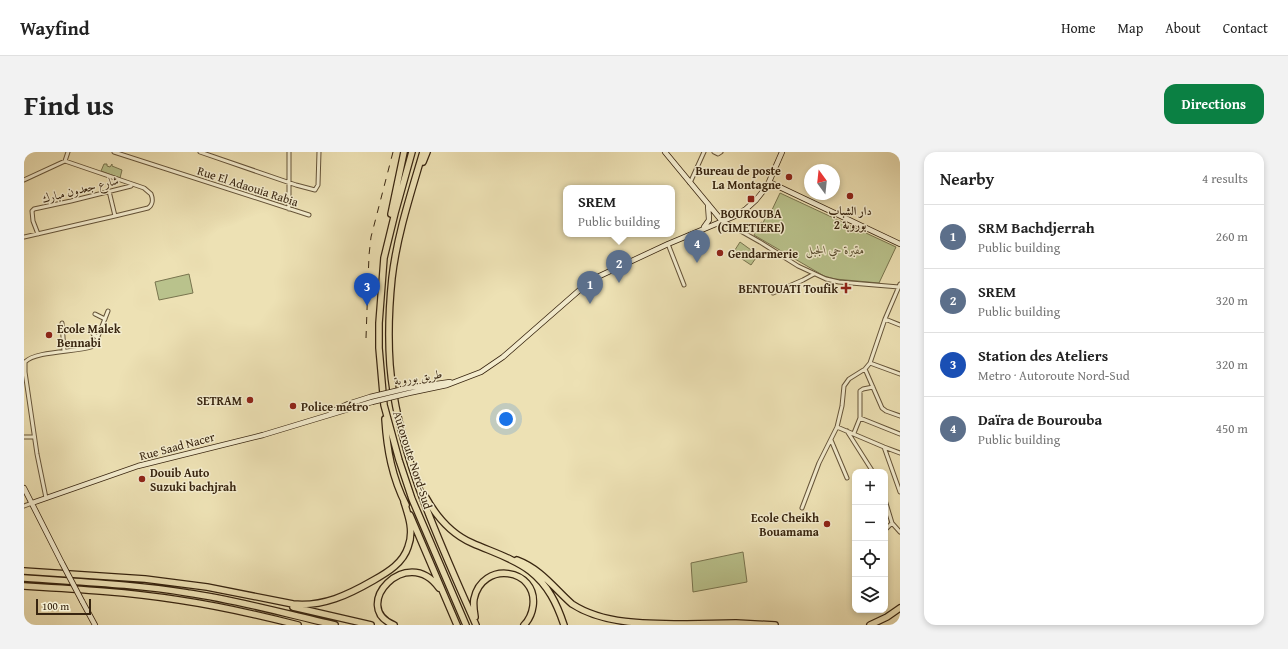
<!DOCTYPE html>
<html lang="en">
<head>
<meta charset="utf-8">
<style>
  :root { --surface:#fff; --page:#f2f2f2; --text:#222; --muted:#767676; --line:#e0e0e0; --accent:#0b8043 }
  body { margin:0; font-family:"Gentium Book Plus",Amiri,serif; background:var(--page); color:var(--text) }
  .controls { position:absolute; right:12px; bottom:12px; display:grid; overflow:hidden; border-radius:8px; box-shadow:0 2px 6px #0003 }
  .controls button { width:36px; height:36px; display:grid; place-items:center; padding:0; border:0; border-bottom:1px solid var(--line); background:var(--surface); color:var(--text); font:20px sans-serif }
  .compass { position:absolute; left:780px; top:12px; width:36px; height:36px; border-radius:50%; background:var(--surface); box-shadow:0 2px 6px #0003; rotate:345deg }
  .scale { position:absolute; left:12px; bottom:10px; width:55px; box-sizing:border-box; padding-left:4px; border:2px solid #382510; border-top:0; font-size:11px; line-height:14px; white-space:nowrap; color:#382510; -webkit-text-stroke:3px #f3ecce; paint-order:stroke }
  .you { position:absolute; left:482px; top:267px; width:14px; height:14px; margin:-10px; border:3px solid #fff; border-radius:50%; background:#1a73e8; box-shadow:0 0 0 6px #1a73e833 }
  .badge { display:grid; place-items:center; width:26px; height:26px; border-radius:50%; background:var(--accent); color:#fff; font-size:13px; font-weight:700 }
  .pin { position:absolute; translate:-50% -33px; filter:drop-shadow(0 1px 2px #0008) }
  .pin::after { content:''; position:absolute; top:21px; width:14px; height:12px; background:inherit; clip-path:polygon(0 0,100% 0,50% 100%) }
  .popup { position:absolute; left:539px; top:33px; width:112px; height:52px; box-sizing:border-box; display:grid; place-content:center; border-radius:8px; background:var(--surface); filter:drop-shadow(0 1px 3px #0005); font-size:13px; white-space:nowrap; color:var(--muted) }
  .popup b { font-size:15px; color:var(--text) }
  .popup::after { content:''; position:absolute; left:50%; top:100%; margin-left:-8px; border:8px solid transparent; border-top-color:var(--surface) }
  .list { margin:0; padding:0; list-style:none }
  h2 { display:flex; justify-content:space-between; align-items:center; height:52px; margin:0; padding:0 16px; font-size:17px }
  h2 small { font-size:13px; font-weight:400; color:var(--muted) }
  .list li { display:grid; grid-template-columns:26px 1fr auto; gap:12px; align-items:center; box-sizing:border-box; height:64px; padding:0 16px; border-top:1px solid var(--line) }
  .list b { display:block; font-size:15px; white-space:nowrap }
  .list p { margin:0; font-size:13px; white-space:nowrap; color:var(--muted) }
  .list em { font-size:13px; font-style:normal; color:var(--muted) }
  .icon { flex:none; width:22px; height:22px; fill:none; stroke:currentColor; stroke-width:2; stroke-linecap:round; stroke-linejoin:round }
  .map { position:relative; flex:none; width:876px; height:473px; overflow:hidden; border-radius:12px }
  header { display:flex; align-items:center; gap:24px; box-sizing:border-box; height:56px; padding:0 20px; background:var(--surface); border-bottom:1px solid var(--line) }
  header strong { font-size:19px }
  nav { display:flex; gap:22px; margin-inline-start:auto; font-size:14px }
  .intro { display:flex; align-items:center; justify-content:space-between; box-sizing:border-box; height:96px; padding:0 24px }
  h1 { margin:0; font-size:28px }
  .button { padding:10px 18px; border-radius:12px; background:var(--accent); color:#fff; font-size:14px; font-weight:700 }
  main { display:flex; gap:24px; padding:0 24px }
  aside { flex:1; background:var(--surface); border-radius:12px; box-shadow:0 2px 6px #0003 }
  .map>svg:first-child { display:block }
  .green { fill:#b9c28c; stroke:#78744e }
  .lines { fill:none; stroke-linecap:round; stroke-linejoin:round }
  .street-casing { stroke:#655439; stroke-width:5 }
  .secondary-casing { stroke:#382510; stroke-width:6 }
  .highway-casing { stroke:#382510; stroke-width:8 }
  .street { stroke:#f3ecce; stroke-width:3 }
  .secondary { stroke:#f3ecce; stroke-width:4.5 }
  .highway { stroke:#ede1b4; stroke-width:5.5 }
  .rail { stroke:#382510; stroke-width:1; stroke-dasharray:7 7; stroke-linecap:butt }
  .secondary-bridge-casing { stroke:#382510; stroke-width:6; stroke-linecap:butt }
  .secondary-bridge { stroke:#f3ecce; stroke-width:4.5 }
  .poi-dot { fill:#8f2418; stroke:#f3ecce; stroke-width:1.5 }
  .labels { text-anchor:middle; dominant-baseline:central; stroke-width:3; stroke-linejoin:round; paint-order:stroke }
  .poi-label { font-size:12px; font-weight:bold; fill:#382510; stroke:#f3ecce; text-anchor:end }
  .street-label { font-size:12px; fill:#382510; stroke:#f3ecce }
  .park-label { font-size:12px; font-style:italic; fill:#584c2f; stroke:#f3ecce }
</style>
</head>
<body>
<header>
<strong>Wayfind</strong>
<nav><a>Home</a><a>Map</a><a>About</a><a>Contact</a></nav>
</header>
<div class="intro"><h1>Find us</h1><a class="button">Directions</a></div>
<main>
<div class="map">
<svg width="876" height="473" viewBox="0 0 876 473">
  <rect width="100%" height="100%" fill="#ede1b4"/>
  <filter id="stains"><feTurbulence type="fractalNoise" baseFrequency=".005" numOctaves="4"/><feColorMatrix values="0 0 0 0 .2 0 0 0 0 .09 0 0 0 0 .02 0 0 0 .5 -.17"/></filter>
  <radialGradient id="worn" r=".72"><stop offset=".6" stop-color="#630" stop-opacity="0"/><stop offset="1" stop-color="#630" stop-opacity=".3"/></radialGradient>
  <path class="green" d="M80 12H83V14L86 15 88 12V14L98 18 96 26 77 19Z
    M756 41 872 95 855 131 811 127 800 124 730 83 737 70 739 71 744 60H747Z
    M716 90 734 103 727 113 709 101Z
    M165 122 169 141 135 148 131 130Z
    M719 400 723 430 669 440 667 411Z"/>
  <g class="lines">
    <defs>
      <path id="street" d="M90 0 285 63
        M176 0 272 33 291 38 294 33 295 0
        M690 0 694 2 697 0
        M41 9 120 36 127 42C129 47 129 53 124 56L91 64
        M0 28 41 9 44 0
        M666 31 680 0
        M265 57V0
        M699 69 736 90 774 114 802 127 815 130 875 135
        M14 82 9 69 8 59 10 57 47 49 107 34
        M0 85 91 64 85 39
        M644 92 660 133
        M749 141 779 128 790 122
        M71 162 81 167
        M861 167 876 173
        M38 171 40 199
        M69 182 74 186
        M846 211 876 222
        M841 217 858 256 862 259 876 264
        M836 266 876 282
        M813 275 860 295 876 301
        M823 279 849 320
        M830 281 836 266V239L839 237 849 235
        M0 285H10
        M807 288 823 326
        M860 295 876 340
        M22 346 13 302 1 220V210C11 199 52 200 67 195L71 192 84 159
        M861 348 868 371 876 380
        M0 354 8 351
        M778 356 795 311 813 275 818 254 820 234 825 227 841 217 846 211 861 167 876 132
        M861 378 868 371"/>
      <path id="secondary" d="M641 0 698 69
        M745 30 876 92
        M680 75 685 68 684 52
        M384 236 426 230
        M385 241 423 233 457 220 479 205 567 128 644 92 711 64 722 57 732 48 740 38 745 30 758 0
        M307 260 324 252 346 245
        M0 336 38 411
        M8 351 114 314 239 283 348 250
        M58 449 71 473"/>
      <path id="highway" d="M388 0 371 61 360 106 355 171V196L360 253 375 308 388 347 442 473
        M399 0C387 41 373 83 368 126 365 155 364 185 366 213 373 301 417 393 452 473
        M399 10 403 0
        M367 62 380 0
        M361 267C363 298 368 325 382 353
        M401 344C412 364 427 382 448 391 468 400 489 406 506 419 524 433 533 452 540 473
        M386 363 433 473
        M493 408C517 417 530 436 548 452 580 473 626 472 666 472
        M0 419 121 427 183 435 269 452C299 455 324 443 350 428 364 420 379 411 384 395 390 380 385 365 380 350
        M0 426C55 430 110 432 164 441 214 448 262 462 311 473
        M0 434C51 437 104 440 155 448 195 454 235 463 274 473
        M269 455 347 473
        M451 465C450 459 449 453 450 447 458 408 514 416 509 454 508 461 505 468 500 473
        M663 472 712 471 751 473
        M370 473C325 455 383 391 415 436
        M846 473 863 465 876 456"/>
    </defs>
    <use href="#street" class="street-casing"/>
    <use href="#secondary" class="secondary-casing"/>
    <use href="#highway" class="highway-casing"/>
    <use href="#street" class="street"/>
    <use href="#secondary" class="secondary"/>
    <use href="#highway" class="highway"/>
    <path class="rail" d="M342 186 345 103 347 85 369 0"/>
    <defs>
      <path id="secondary-bridge" d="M346 245 384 236
        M348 250 385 241
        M38 411 58 449"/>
    </defs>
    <use href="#secondary-bridge" class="secondary-bridge-casing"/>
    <use href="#secondary-bridge" class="secondary-bridge"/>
  </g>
  <g class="poi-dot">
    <circle cx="765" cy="25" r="4"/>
    <circle cx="826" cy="44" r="4"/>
    <rect x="723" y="43" width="8" height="8" rx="2"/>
    <circle cx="696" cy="101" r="4"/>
    <path d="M820 130h4v4h4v4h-4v4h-4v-4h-4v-4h4z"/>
    <circle cx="25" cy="183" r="4"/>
    <circle cx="226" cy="248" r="4"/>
    <circle cx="269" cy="254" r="4"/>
    <circle cx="118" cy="327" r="4"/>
    <circle cx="803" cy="372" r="4"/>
  </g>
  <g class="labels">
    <g class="poi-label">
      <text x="757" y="18">Bureau de poste<tspan x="757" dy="14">La Montagne</tspan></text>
      <text x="826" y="58" text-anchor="middle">دار الشباب<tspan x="826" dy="14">بوروبة 2</tspan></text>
      <text x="727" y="61" text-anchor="middle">BOUROUBA<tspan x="727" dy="14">(CIMETIERE)</tspan></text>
      <text x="704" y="101" text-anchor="start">Gendarmerie</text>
      <text x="814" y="136">BENTOUATI Toufik</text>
      <text x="33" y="176" text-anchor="start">Ecole Malek<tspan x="33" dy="14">Bennabi</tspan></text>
      <text x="218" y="248">SETRAM</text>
      <text x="277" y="254" text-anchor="start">Police métro</text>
      <text x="126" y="320" text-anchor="start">Douib Auto<tspan x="126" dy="14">Suzuki bachjrah</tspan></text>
      <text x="795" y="365">Ecole Cheikh<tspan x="795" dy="14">Bouamama</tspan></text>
    </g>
    <g class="street-label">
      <text transform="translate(224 34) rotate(18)">Rue El Adaouia Rabia</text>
      <text transform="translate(56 37) rotate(-14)">شارع جعدون مبارك</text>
      <text transform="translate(394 225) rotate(-9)">طريق بوروبة</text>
      <text transform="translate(153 294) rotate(-15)">Rue Saad Nacer</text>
      <text transform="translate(389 308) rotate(72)">Autoroute Nord-Sud</text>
    </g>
    <g class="park-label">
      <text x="811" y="97">مقبرة حي الجبل</text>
    </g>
  </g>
  <rect width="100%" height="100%" filter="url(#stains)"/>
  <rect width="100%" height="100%" fill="url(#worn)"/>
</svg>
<div class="controls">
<button>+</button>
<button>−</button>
<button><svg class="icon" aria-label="locate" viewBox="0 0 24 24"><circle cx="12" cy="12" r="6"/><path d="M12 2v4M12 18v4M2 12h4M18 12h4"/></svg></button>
<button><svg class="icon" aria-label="layers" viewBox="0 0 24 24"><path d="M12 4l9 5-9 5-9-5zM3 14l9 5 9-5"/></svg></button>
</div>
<svg class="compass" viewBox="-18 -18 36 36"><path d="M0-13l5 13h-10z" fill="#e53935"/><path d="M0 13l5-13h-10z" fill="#767676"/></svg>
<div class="scale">100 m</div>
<div class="you"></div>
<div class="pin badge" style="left:566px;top:152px;background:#5c6f8a">1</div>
<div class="pin badge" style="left:595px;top:131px;background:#5c6f8a">2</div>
<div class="popup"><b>SREM</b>Public building</div>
<div class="pin badge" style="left:343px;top:154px;background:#1a4fb4">3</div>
<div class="pin badge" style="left:673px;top:111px;background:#5c6f8a">4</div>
</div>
<aside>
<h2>Nearby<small>4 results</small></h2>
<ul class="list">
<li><span class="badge" style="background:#5c6f8a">1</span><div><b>SRM Bachdjerrah</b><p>Public building</p></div><em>260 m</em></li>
<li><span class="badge" style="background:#5c6f8a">2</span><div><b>SREM</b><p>Public building</p></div><em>320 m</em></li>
<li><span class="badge" style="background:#1a4fb4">3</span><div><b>Station des Ateliers</b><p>Metro · Autoroute Nord-Sud</p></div><em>320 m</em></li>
<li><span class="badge" style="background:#5c6f8a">4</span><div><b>Daïra de Bourouba</b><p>Public building</p></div><em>450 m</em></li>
</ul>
</aside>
</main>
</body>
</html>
